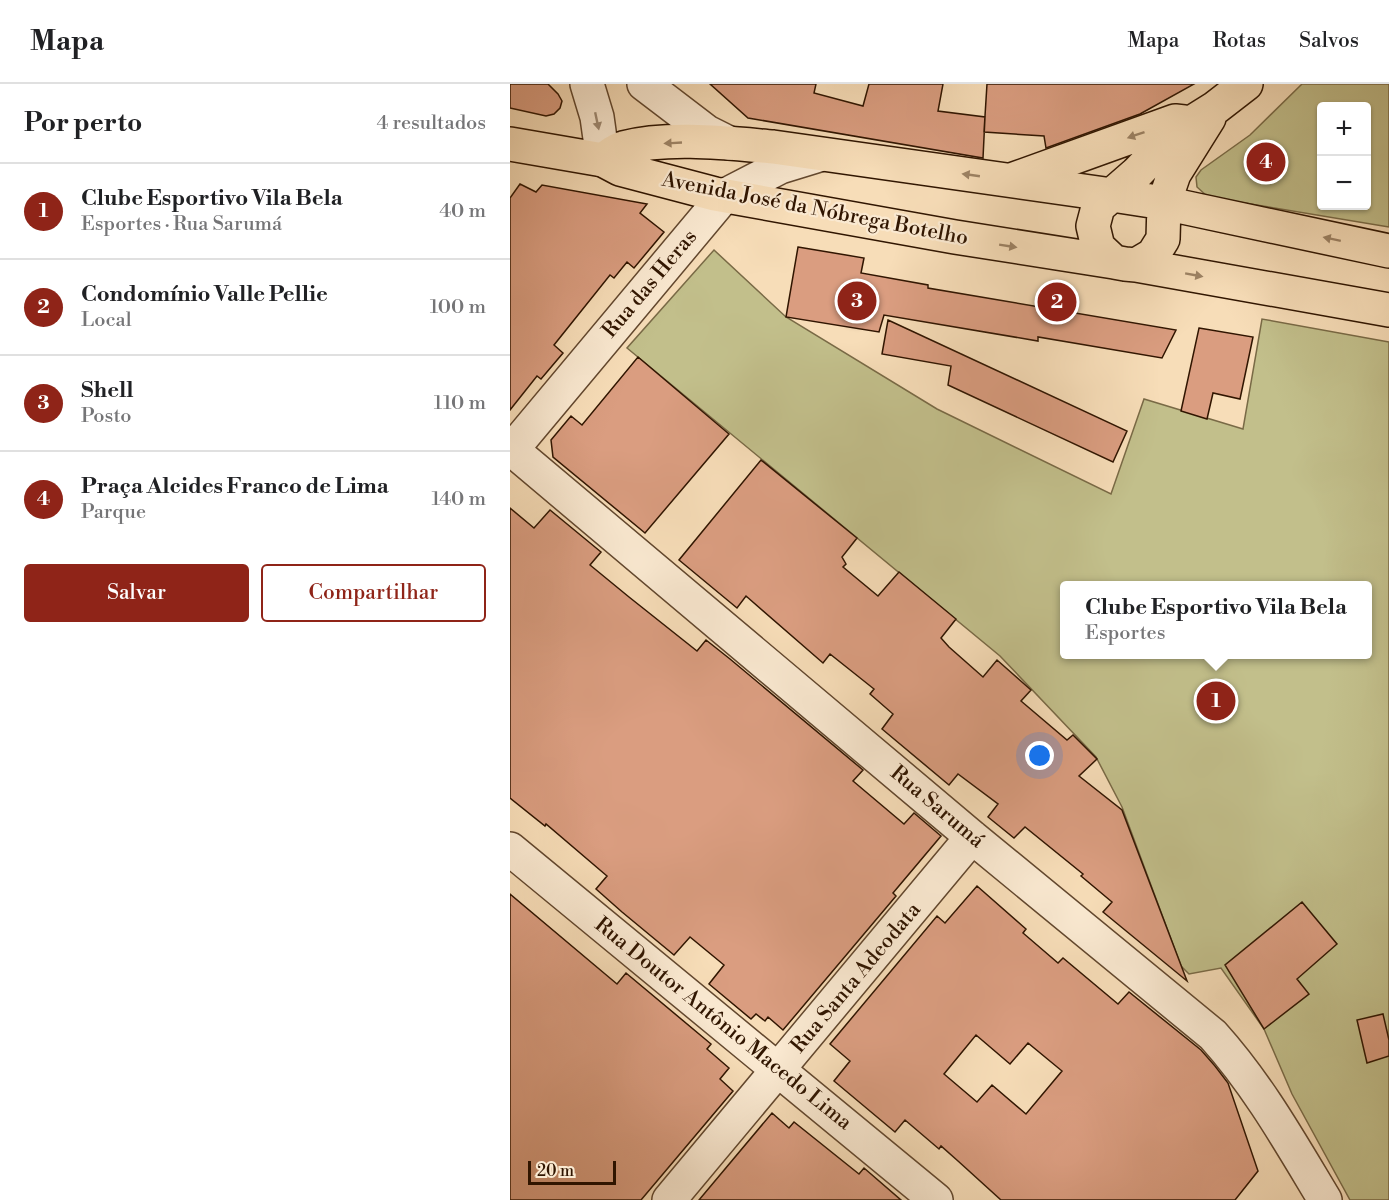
<!DOCTYPE html>
<html lang="pt">
<head>
<meta charset="utf-8">
<style>
  :root { --surface:#fff; --page:#f2f2f2; --text:#202124; --muted:#757577; --line:#e0e0e0; --accent:#8f2418 }
  body { margin:0; font-family:"Libre Bodoni",serif; background:var(--page); color:var(--text) }
  .controls { position:absolute; right:18px; top:18px; display:grid; overflow:hidden; border-radius:6px; box-shadow:0 2px 4px #0004 }
  .controls button { width:54px; height:54px; display:grid; place-items:center; padding:0; border:0; border-bottom:2px solid var(--line); background:var(--surface); color:var(--text); font:30px sans-serif }
  .scale { position:absolute; left:18px; bottom:15px; width:88px; box-sizing:border-box; padding-left:6px; border:3px solid #301500; border-top:0; font-size:16px; line-height:21px; white-space:nowrap; color:#301500; -webkit-text-stroke:4px #fae9d1; paint-order:stroke }
  .you { position:absolute; left:530px; top:672px; width:21px; height:21px; margin:-15px; border:4px solid #fff; border-radius:50%; background:#1a73e8; box-shadow:0 0 0 9px #1a73e833 }
  .badge { display:grid; place-items:center; width:39px; height:39px; border-radius:50%; background:var(--accent); color:#fff; font-size:20px; font-weight:700 }
  .pin { position:absolute; translate:-50% -50%; border:3px solid #fff; box-shadow:0 2px 6px #0006 }
  .popup { position:absolute; left:550px; top:497px; width:312px; height:78px; box-sizing:border-box; display:grid; place-content:center; border-radius:6px; background:var(--surface); filter:drop-shadow(0 2px 4px #0005); font-size:20px; white-space:nowrap; color:var(--muted) }
  .popup b { font-size:22px; color:var(--text) }
  .popup::after { content:''; position:absolute; left:50%; top:100%; margin-left:-12px; border:12px solid transparent; border-top-color:var(--surface) }
  .list { margin:0; padding:0; list-style:none }
  h2 { display:flex; justify-content:space-between; align-items:center; height:78px; margin:0; padding:0 24px; font-size:26px }
  h2 small { font-size:20px; font-weight:400; color:var(--muted) }
  .list li { display:grid; grid-template-columns:39px 1fr auto; gap:18px; align-items:center; box-sizing:border-box; height:96px; padding:0 24px; border-top:2px solid var(--line) }
  .list b { display:block; font-size:22px; white-space:nowrap }
  .list p { margin:0; font-size:20px; white-space:nowrap; color:var(--muted) }
  .list em { font-size:20px; font-style:normal; color:var(--muted) }
  .actions { display:flex; gap:12px; padding:18px 24px }
  .actions a { flex:1; padding:14px 0; border:2px solid var(--accent); border-radius:6px; text-align:center; font-size:21px; color:var(--accent) }
  .actions .main { background:var(--accent); color:#fff }
  .map { position:relative; flex:none; width:879px; height:1116px; overflow:hidden }
  header { display:flex; align-items:center; gap:36px; box-sizing:border-box; height:84px; padding:0 30px; background:var(--surface); border-bottom:2px solid var(--line) }
  header strong { font-size:28px }
  nav { display:flex; gap:33px; margin-inline-start:auto; font-size:21px }
  main { display:flex }
  aside { flex:1; background:var(--surface) }
  .map>svg:first-child { display:block }
  .green { fill:#c2bf8b; stroke:#796a46; stroke-width:1.5; fill-rule:evenodd }
  .building { fill:#da9d80; stroke:#301500; stroke-width:1.5; fill-rule:evenodd }
  .lines { fill:none; stroke-linecap:round; stroke-linejoin:round }
  .minor-casing { stroke:#62472e; stroke-width:36 }
  .major-casing { stroke:#301500; stroke-width:36 }
  .minor { stroke:#fae9d1; stroke-width:33 }
  .major { stroke:#f7ddb8; stroke-width:33 }
  .oneway { fill:#9f8a73 }
  .oneway2 { fill:#9d8365 }
  .labels { text-anchor:middle; dominant-baseline:central; stroke-width:4.5; stroke-linejoin:round; paint-order:stroke }
  .street-label { font-size:21px; fill:#301500; stroke:#fae9d1 }
</style>
</head>
<body>
<header>
<strong>Mapa</strong>
<nav><a>Mapa</a><a>Rotas</a><a>Salvos</a></nav>
</header>
<main>
<aside>
<h2>Por perto<small>4 resultados</small></h2>
<ul class="list">
<li><span class="badge">1</span><div><b>Clube Esportivo Vila Bela</b><p>Esportes · Rua Sarumá</p></div><em>40 m</em></li>
<li><span class="badge">2</span><div><b>Condomínio Valle Pellie</b><p>Local</p></div><em>100 m</em></li>
<li><span class="badge">3</span><div><b>Shell</b><p>Posto</p></div><em>110 m</em></li>
<li><span class="badge">4</span><div><b>Praça Alcides Franco de Lima</b><p>Parque</p></div><em>140 m</em></li>
</ul>
<div class="actions"><a class="main">Salvar</a><a>Compartilhar</a></div>
</aside>
<div class="map">
<svg width="879" height="1116" viewBox="0 0 879 1116">
  <rect width="100%" height="100%" fill="#f7ddb8"/>
  <filter id="stains"><feTurbulence type="fractalNoise" baseFrequency=".00333" numOctaves="4"/><feColorMatrix values="0 0 0 0 .2 0 0 0 0 .09 0 0 0 0 .02 0 0 0 .5 -.17"/></filter>
  <radialGradient id="worn" r=".72"><stop offset=".6" stop-color="#630" stop-opacity="0"/><stop offset="1" stop-color="#630" stop-opacity=".3"/></radialGradient>
  <path class="green" d="M792 0H879V143L698 113 687 103 686 93 691 86 740 51ZM812 22H856V122H812Z
    M204 166 276 233 427 325 601 410 634 315 733 345 752 235 879 258V1116H840L782 1010 754 945 711 884 679 890 671 882 612 723 586 673 490 572 117 264ZM554 502H858V570H554Z"/>
  <path class="building" d="M0 0H38L48 10 52 17 50 24 44 30 36 32 0 24Z
    M200 0H306L304 9 353 22 359 0H433L428 27 475 33 473 74 238 34Z
    M477 0H684L630 30 536 64 534 52 474 48Z
    M10 100 26 108 32 101 137 120 130 129 154 148 124 184 117 178 104 194 100 191 44 261 53 269 31 295 27 292 0 326V114Z
    M288 163 354 174 351 189 418 201V204L666 246 652 274 528 253V257L374 231 369 248 276 233Z
    M378 236 617 347 603 378 438 301 441 282 372 270Z
    M689 244 743 253 730 315 703 309 697 335 671 327Z
    M128 273 219 350 135 449 43 373 41 356 61 332 72 341Z
    M251 376 347 454 332 473 336 480 333 483 368 512 389 488 446 535 431 554 439 563 473 593 487 576 521 606 511 617 557 656 563 651 587 675 569 692 612 726 677 897 593 828 602 818 571 792 573 790 515 743 504 754 478 733 488 720 448 690 439 701 372 645 383 630 360 610 364 605 320 570 313 579 236 512 227 524 169 476Z
    M0 424 24 444 40 426 91 468 80 481 119 513 187 567 196 556 220 575 353 686 343 697 394 740 404 729 431 752 383 809 386 812 273 946 258 933 255 937 246 930 241 935 199 900 214 881 180 853 164 871 112 828 86 805 97 792 36 740 35 742 0 714Z
    M467 802 516 845 513 849 548 879 553 874 608 920 619 908 691 966 705 982 718 999 748 1087 725 1116H491L448 1077 431 1062 429 1065 395 1036 385 1048 324 997 340 977 320 960 427 832 435 839ZM466 951 500 980 518 959 552 987 516 1030 482 1001 467 1018 434 990Z
    M0 810 107 900 116 889 201 960 197 965 219 984 210 995 223 1007 131 1116H0Z
    M792 818 827 860 787 895 799 910 754 945 715 881Z
    M873 930 879 956V972L857 979 847 936Z
    M262 1029 279 1044 284 1038 349 1090 354 1084 391 1116H189Z"/>
  <g class="lines">
    <defs>
      <path id="minor" d="M77 0 87 33 93 76
        M134 0 197 48 219 59
        M0 364 462 753 703 951C748 1001 780 1058 815 1116
        M0 368 214 112 270 83 309 71
        M0 765 426 1116
        M159 1116 462 753"/>
      <path id="major" d="M699 34 664 90 654 119 879 167
        M0 60 93 76 110 85 205 110 445 153 604 178
        M93 76C99 72 106 65 113 64 158 52 217 59 263 63L602 111 654 119 653 155 643 171 626 181 615 180 604 178 588 163 583 142 588 123 627 89 665 49 705 24 736 0
        M504 95 665 37 674 38
        M626 181 879 226"/>
    </defs>
    <use href="#minor" class="minor-casing"/>
    <use href="#major" class="major-casing"/>
    <use href="#minor" class="minor"/>
    <use href="#major" class="major"/>
  </g>
  <defs><path id="oneway-solid" d="M-6-.8H1V-3.2L6.5 0L1 3.2V.8H-6Z" transform="scale(1.5)"/></defs>
  <use class="oneway" href="#oneway-solid" transform="translate(87 37) rotate(78)"/>
  <g class="oneway2">
    <use href="#oneway-solid" transform="translate(626 51) rotate(161)"/>
    <use href="#oneway-solid" transform="translate(163 59) rotate(177)"/>
    <use href="#oneway-solid" transform="translate(461 91) rotate(-172)"/>
    <use href="#oneway-solid" transform="translate(822 155) rotate(-168)"/>
    <use href="#oneway-solid" transform="translate(498 162) rotate(9)"/>
    <use href="#oneway-solid" transform="translate(684 191) rotate(10)"/>
  </g>
  <g class="labels">
    <g class="street-label">
      <text transform="translate(305 125) rotate(11)">Avenida José da Nóbrega Botelho</text>
      <text transform="translate(140 200) rotate(-50)">Rua das Heras</text>
      <text transform="translate(427 723) rotate(40)">Rua Sarumá</text>
      <text transform="translate(346 894) rotate(-50)">Rua Santa Adeodata</text>
      <text transform="translate(213 940) rotate(39)">Rua Doutor Antônio Macedo Lima</text>
    </g>
  </g>
  <rect width="100%" height="100%" filter="url(#stains)"/>
  <rect width="100%" height="100%" fill="url(#worn)"/>
</svg>
<div class="controls">
<button>+</button>
<button>−</button>
</div>
<div class="scale">20 m</div>
<div class="you"></div>
<div class="pin badge" style="left:706px;top:617px">1</div>
<div class="popup"><b>Clube Esportivo Vila Bela</b>Esportes</div>
<div class="pin badge" style="left:547px;top:218px">2</div>
<div class="pin badge" style="left:347px;top:217px">3</div>
<div class="pin badge" style="left:756px;top:78px">4</div>
</div>
</main>
</body>
</html>
